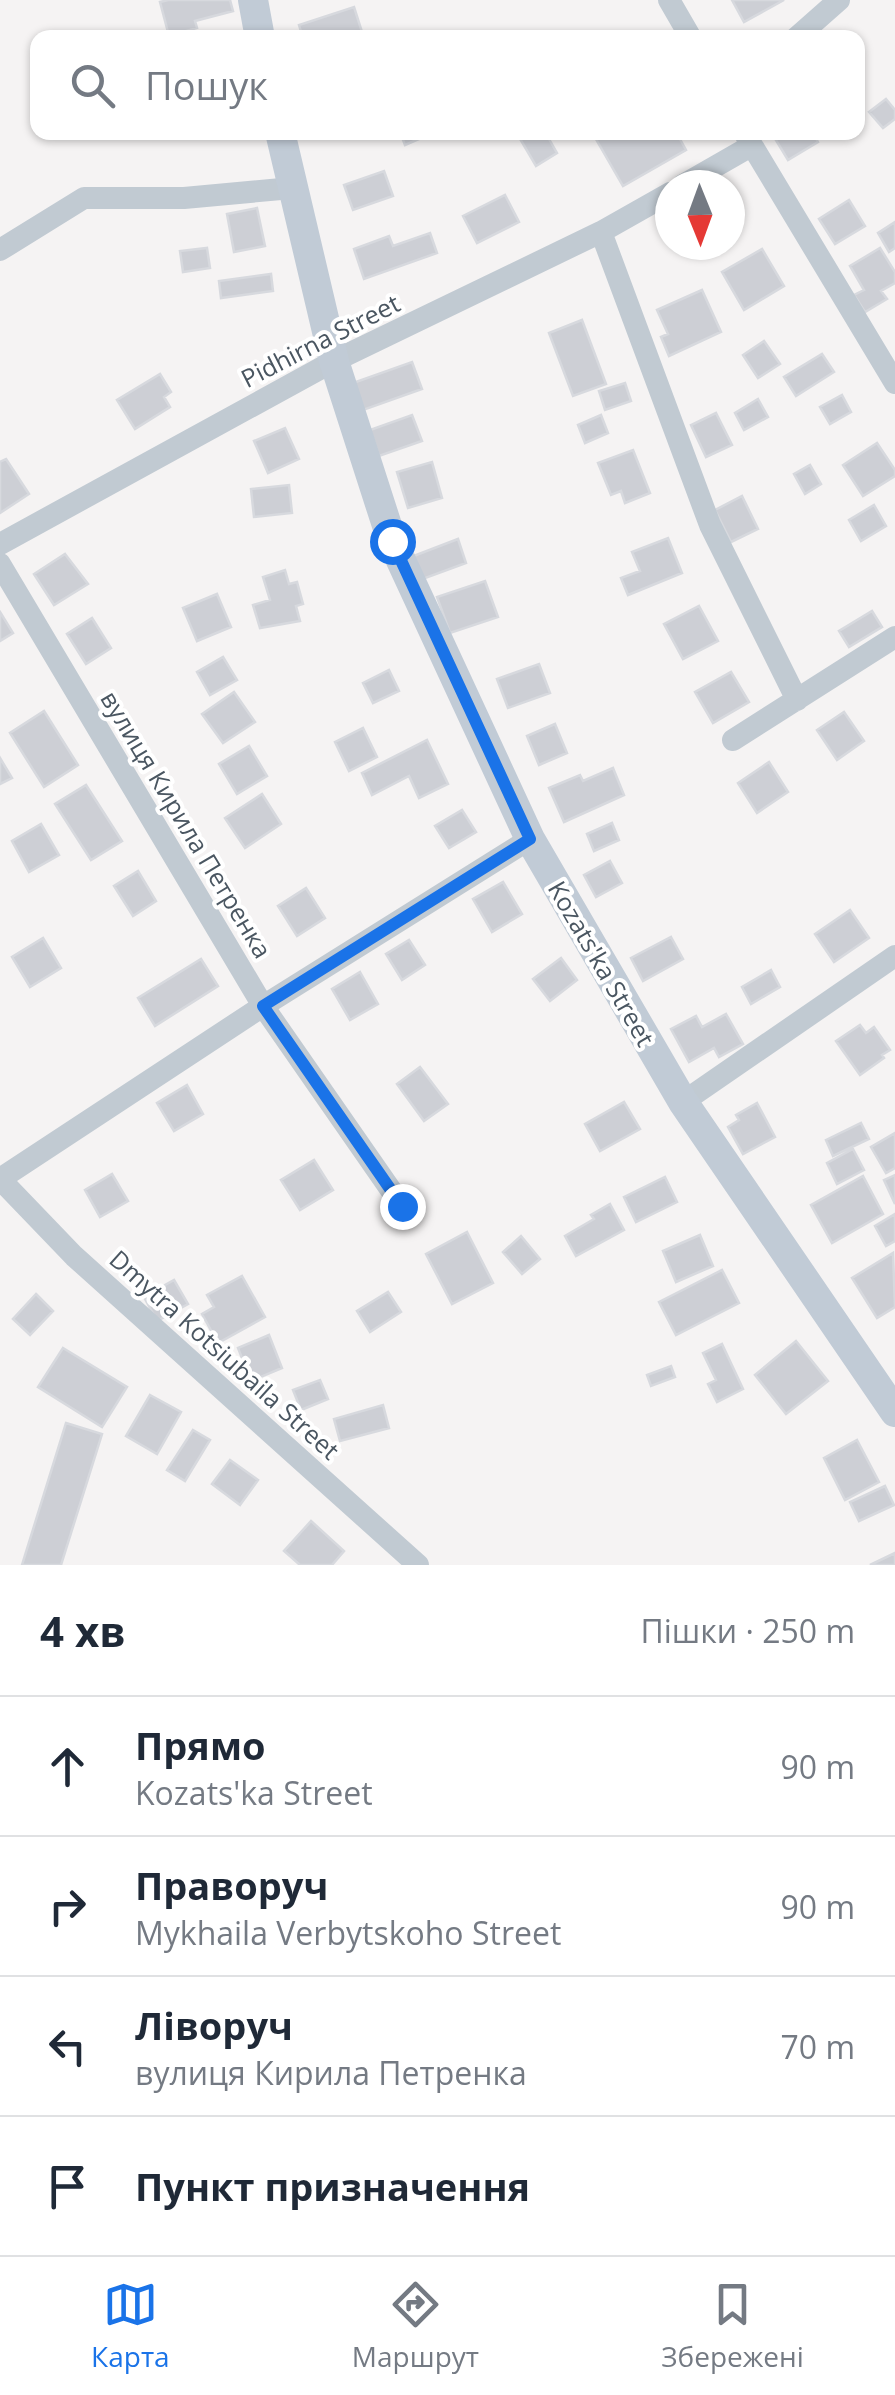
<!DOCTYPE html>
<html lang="uk">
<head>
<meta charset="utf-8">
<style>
  :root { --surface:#fff; --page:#f6f6f7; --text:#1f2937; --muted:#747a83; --line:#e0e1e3; --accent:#1a73e8 }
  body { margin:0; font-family:"Open Sans",sans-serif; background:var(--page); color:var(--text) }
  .compass { position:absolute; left:655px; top:170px; width:90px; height:90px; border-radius:50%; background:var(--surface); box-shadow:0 2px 8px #0004; rotate:179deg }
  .stop { position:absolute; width:30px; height:30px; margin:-22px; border:8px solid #1a73e8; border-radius:50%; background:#fff }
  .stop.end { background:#1a73e8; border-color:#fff; box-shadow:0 2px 10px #0008 }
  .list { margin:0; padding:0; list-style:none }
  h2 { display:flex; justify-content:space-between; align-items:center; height:130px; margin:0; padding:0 40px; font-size:42px }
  h2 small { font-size:32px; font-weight:400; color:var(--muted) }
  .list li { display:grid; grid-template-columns:65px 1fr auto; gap:30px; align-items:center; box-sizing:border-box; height:140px; padding:0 40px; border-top:2px solid var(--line) }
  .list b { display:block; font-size:38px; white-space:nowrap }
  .list p { margin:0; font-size:32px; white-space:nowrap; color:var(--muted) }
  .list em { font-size:32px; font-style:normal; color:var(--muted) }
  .icon { flex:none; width:55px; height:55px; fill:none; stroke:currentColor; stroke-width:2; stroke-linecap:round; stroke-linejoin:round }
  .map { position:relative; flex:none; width:895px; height:1565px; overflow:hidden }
  .search { position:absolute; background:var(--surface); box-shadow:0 2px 8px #0004; left:30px; right:30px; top:30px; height:110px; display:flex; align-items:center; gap:25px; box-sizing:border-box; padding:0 35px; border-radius:20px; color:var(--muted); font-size:38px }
  .sheet { height:690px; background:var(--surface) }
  nav { display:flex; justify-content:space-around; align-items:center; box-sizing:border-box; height:140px; border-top:2px solid var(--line); background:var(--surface); font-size:28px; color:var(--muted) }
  nav a { display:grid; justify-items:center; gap:5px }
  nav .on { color:var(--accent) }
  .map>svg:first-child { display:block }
  .building { fill:#cdcfd5; stroke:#d7d9de; stroke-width:2.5 }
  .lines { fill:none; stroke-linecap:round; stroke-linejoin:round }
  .street { stroke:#c1cad2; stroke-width:22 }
  .secondary { stroke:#c1cbd6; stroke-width:30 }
  .route { stroke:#1a73e8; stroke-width:12 }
  .labels { text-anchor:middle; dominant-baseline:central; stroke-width:8; stroke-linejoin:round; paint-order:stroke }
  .street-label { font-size:25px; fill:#4a5661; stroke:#fff }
</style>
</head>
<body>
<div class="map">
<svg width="895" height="1565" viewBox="0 0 895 1565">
  <rect width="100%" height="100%" fill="#f5f3f3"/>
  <path class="building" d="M168 0H230L233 11 195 21 197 28 169 36 160 2Z
    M732 0H784L744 22Z
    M354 7 362 32 345 38H303L299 25Z
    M886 99 895 110V119L883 128 869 112Z
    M400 132H435L405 145Z
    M516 132H545L557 153 536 166Z
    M676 132 686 150 623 186 593 134Z
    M771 132H818L814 135 818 142 788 160Z
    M384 171 393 196 353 210 344 185Z
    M505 195 519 222 477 243 463 216Z
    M849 200 865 226 835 244 819 219Z
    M257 208 265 246 234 252 227 214Z
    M895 222V248L889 252 878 233Z
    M430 233 437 253 364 279 354 249 389 236 393 246Z
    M207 248 210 268 183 272 180 251Z
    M880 248 895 272V283L881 291 887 299 865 312 854 295 864 290 850 266Z
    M762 249 784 286 744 310 722 272Z
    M271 274 273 291 221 298 219 281Z
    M702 290 721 332 669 356 661 337 668 334 657 310Z
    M582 320 606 384 573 396 549 333Z
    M764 341 780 364 758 378 743 355Z
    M822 354 834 372 796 396 784 377Z
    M412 362 422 389 363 410 353 383Z
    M160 374 171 392 164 397 170 407 135 429 117 400Z
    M625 383 631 401 605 410 599 391Z
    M842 395 851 412 830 424 820 407Z
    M758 399 768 417 744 430 735 413Z
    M716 413 732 445 706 457 691 425Z
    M412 415 422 441 379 456 370 430Z
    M601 415 608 433 585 443 578 425Z
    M285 428 299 459 268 473 254 441Z
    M877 443 895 470V476L863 496 843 465Z
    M633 450 650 493 625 503 621 491 611 495 598 463Z
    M6 459 29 494 0 513V462Z
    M432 462 442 498 408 508 397 472Z
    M810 465 821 484 805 494 794 474Z
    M289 485 292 513 254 517 251 489Z
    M742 496 758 529 731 542 715 510Z
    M874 505 886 526 861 541 849 520Z
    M668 538 682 573 628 595 621 578 640 571 632 552Z
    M458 539 466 563 420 580 411 557Z
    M65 554 88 584 54 605 34 574Z
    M285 570 289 584 297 582 303 604 296 606 300 621 260 628 253 605 270 600 263 577Z
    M485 581 498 617 450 633 437 597Z
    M217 594 231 627 197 641 183 608Z
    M699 606 718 641 683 659 664 624Z
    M872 611 882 627 849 647 839 631Z
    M0 612 13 633 0 641Z
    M92 618 111 648 86 664 67 634Z
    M223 657 237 680 210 695 197 672Z
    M539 664 550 693 508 708 497 679Z
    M389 670 399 691 373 703 363 683Z
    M731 672 749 702 713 723 695 692Z
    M234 692 255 722 223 743 202 714Z
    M44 711 78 765 44 787 10 733Z
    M844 712 864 741 837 760 817 730Z
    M555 724 567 753 539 765 527 736Z
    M363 728 377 757 349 771 335 742Z
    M427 740 448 784 419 798 409 776 372 795 362 773Z
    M249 746 267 776 237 794 219 764Z
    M0 758 12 778 0 784Z
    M769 762 788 792 757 813 738 783Z
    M613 768 624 795 564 822 549 788 580 775 583 781Z
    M86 785 122 841 91 860 55 804Z
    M262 794 281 824 245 848 225 818Z
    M462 810 476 832 449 848 435 826Z
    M612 823 619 840 594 851 587 834Z
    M41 824 59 855 29 872 12 841Z
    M610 861 622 883 596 897 584 875Z
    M138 871 156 901 133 916 114 886Z
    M503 882 522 914 492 932 473 899Z
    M306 888 325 918 297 936 278 906Z
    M850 910 869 938 834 962 815 934Z
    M671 937 683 959 643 981 631 958Z
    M43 938 61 968 30 987 12 957Z
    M409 940 425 965 402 980 386 954Z
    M561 958 577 980 550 1001 533 979Z
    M201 959 218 986 155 1026 138 998Z
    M771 970 780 987 751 1004 742 987Z
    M360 972 378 1004 350 1020 332 989Z
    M726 1014 743 1044 719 1057 714 1048 689 1062 671 1029 696 1016 702 1027Z
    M860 1025 866 1033 874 1027 890 1050 882 1055 884 1058 860 1075 836 1041Z
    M420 1067 448 1104 424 1121 397 1084Z
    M187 1085 203 1114 174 1131 157 1103Z
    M624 1102 640 1129 600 1151 585 1124Z
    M757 1103 775 1137 743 1154 728 1127 739 1120 736 1115Z
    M861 1123 869 1139 833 1156 826 1140Z
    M895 1133V1168L886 1173 871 1147Z
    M853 1149 864 1170 837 1184 827 1163Z
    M314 1160 333 1190 300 1210 281 1180Z
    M112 1174 128 1201 100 1217 85 1190Z
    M895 1175V1204L884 1180Z
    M863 1176 883 1214 832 1243 811 1205Z
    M665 1177 677 1202 636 1222 624 1197Z
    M610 1204 624 1230 576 1256 565 1236 594 1219 591 1215Z
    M895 1214V1241L886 1246 875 1226Z
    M467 1232 493 1283 452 1304 426 1254Z
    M700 1235 713 1266 676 1282 663 1251Z
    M521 1236 540 1259 522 1274 503 1252Z
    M893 1253 895 1307 877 1318 852 1278Z
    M722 1270 739 1303 676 1335 659 1302Z
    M242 1276 265 1317 218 1343 202 1314 214 1307 207 1295Z
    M174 1280 188 1304 157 1321 144 1297Z
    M388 1292 401 1312 370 1332 357 1311Z
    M36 1294 53 1311 30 1335 13 1319Z
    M269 1335 282 1368 251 1381 238 1348Z
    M796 1341 828 1381 786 1414 755 1375Z
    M722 1344 743 1389 717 1402 708 1384 716 1380 703 1353Z
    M63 1348 127 1387 102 1427 38 1387Z
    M671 1366 675 1377 651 1386 647 1375Z
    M320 1380 328 1399 301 1410 293 1390Z
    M150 1395 181 1412 157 1454 126 1436Z
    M383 1405 389 1428 340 1441 334 1419Z
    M66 1423 102 1434 61 1565H22Z
    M193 1430 210 1440 185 1481 167 1470Z
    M857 1440 879 1482 845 1500 824 1458Z
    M230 1460 258 1480 240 1505 212 1484Z
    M885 1486 894 1505 859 1521 850 1502Z
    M311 1521 344 1551 332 1565H300L284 1551Z
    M895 1553V1565H870Z"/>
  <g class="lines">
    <path class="street" d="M669 0 691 38
      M796 38 839 0
      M744 132 895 383
      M683 185 751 146
      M601 232 710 525 797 700
      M0 250 84 198H184L292 188
      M0 544 334 361 601 232 670 193
      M0 564 263 1006 402 1206
      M733 740 895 637
      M683 1102 895 956
      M0 1179 263 1006 530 839
      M0 1179 74 1256 418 1565"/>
    <path class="secondary" d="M253 0 260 38
      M280 132 334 361 392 541 530 839 683 1102 895 1412"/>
  </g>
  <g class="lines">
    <path class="route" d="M392 541 530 839 263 1006 402 1206"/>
  </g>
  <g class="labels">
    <g class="street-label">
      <text transform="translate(320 340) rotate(-27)">Pidhirna Street</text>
      <text transform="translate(187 824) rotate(59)">вулиця Кирила Петренка</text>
      <text transform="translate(602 963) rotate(60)">Kozats'ka Street</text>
      <text transform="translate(225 1354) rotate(42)">Dmytra Kotsiubaila Street</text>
    </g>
  </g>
</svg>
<svg class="compass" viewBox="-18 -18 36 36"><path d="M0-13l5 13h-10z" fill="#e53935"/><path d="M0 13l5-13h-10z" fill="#747a83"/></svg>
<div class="stop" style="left:392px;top:541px"></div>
<div class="stop end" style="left:402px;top:1206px"></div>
<div class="search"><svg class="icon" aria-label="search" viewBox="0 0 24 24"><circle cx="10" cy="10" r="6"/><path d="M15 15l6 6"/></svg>Пошук</div>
</div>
<section class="sheet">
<h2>4 хв<small>Пішки · 250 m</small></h2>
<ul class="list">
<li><svg class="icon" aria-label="ahead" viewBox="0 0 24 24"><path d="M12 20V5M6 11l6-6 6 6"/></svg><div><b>Прямо</b><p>Kozats'ka Street</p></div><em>90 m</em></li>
<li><svg class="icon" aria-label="right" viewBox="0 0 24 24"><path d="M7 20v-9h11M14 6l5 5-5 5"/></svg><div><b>Праворуч</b><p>Mykhaila Verbytskoho Street</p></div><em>90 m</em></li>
<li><svg class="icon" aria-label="left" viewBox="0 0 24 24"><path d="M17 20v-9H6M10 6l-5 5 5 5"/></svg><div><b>Ліворуч</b><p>вулиця Кирила Петренка</p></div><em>70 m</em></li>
<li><svg class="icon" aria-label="arrive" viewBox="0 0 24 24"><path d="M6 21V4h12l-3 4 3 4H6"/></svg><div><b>Пункт призначення</b></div></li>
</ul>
</section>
<nav>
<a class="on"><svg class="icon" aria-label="map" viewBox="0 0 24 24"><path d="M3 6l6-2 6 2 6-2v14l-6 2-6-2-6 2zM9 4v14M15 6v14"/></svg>Карта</a>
<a><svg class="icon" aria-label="directions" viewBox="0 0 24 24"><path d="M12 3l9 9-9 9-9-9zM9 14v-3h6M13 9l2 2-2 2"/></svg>Маршрут</a>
<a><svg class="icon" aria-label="saved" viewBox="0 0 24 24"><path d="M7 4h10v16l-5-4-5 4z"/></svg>Збережені</a>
</nav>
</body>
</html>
